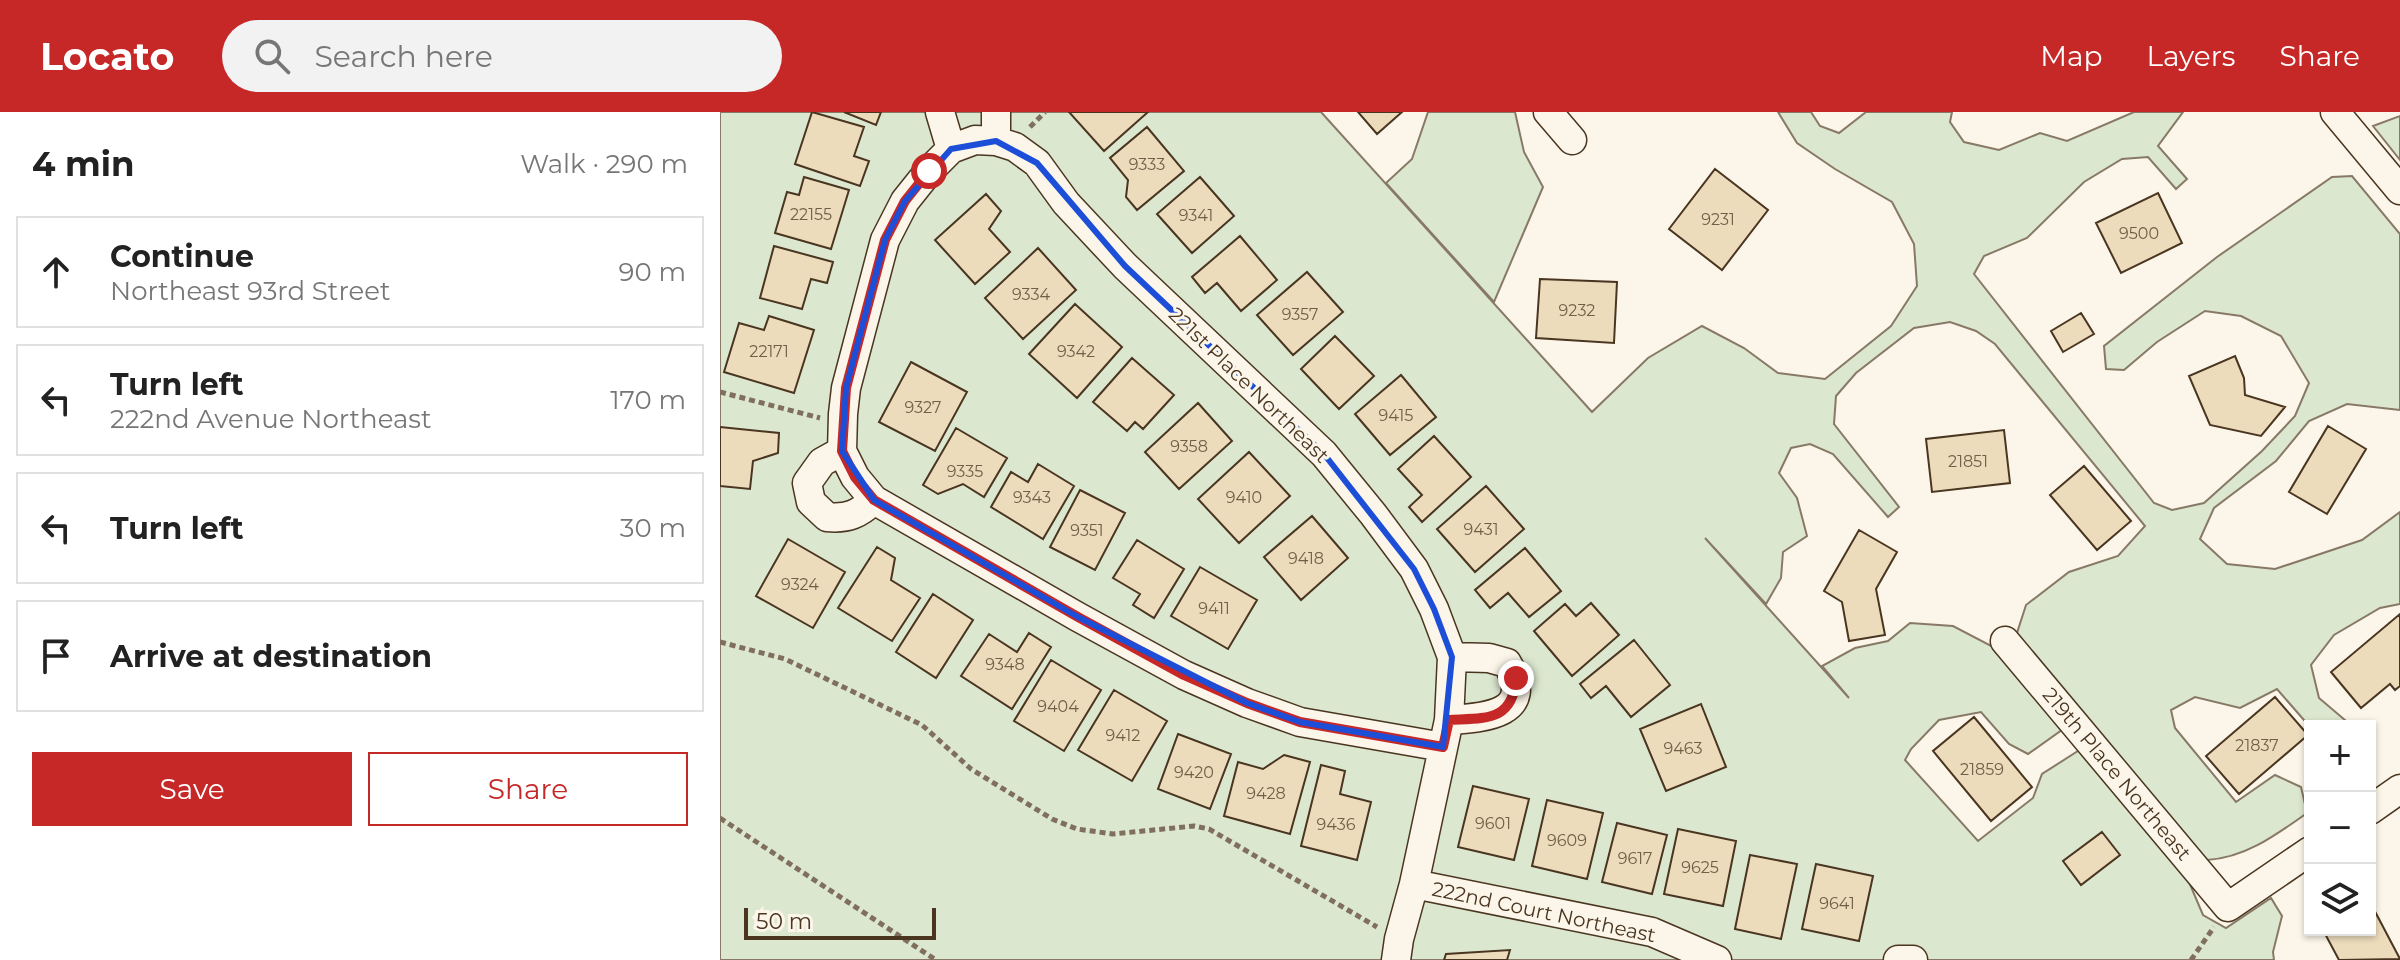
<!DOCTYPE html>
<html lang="en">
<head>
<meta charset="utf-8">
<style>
  :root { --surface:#fff; --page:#f2f2f2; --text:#222; --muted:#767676; --line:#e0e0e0; --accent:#c62828 }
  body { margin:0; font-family:Montserrat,sans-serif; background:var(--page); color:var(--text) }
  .controls { position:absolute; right:24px; bottom:24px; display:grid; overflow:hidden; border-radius:0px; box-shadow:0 2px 6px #0004 }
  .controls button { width:72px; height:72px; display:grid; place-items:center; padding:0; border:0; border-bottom:2px solid var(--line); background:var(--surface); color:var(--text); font:40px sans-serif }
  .scale { position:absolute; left:24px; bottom:20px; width:192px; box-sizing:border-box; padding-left:8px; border:4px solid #4a3520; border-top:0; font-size:22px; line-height:28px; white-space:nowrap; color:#4a3520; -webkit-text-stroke:6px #fbf6e9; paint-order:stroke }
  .stop { position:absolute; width:24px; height:24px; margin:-18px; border:6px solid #c62828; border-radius:50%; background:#fff }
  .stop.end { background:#c62828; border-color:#fff; box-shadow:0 2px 8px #0008 }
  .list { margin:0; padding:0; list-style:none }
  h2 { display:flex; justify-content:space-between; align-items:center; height:104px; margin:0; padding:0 32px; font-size:34px }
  h2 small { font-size:26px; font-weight:400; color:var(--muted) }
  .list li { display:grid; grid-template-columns:52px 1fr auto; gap:24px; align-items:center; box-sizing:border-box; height:112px; margin:0 16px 16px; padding:0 16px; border:2px solid var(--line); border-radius:0px }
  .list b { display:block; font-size:30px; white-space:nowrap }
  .list p { margin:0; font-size:26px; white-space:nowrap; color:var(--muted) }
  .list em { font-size:26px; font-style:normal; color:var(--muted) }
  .actions { display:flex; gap:16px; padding:24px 32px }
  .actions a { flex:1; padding:18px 0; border:2px solid var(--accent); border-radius:0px; text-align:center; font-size:28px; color:var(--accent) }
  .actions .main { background:var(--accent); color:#fff }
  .icon { flex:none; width:44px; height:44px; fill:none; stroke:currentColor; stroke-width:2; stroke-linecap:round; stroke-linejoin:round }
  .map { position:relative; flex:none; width:1680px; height:848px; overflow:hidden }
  header { display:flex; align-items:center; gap:48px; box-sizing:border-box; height:112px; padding:0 40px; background:var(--accent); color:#fff }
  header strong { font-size:38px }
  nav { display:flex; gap:44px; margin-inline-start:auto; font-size:28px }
  .search { width:560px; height:72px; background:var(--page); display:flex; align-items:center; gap:20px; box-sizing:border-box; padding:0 28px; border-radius:44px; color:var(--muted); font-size:30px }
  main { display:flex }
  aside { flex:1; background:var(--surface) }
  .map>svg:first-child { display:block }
  .green { fill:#dce7d0; stroke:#887966; stroke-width:2 }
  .building { fill:#ecdcbc; stroke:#4a3520; stroke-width:2 }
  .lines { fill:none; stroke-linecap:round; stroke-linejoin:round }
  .minor-casing { stroke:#4a3520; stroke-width:31 }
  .path { stroke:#7f6f5c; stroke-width:5; stroke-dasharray:6 4; stroke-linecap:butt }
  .minor { stroke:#fbf6e9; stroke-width:28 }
  .route { stroke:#c62828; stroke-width:10 }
  .marked { fill:none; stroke:#1d4ed8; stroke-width:6; stroke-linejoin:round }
  .labels { text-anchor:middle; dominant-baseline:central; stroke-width:6; stroke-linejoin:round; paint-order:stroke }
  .number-label { font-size:16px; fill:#725f47 }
  .street-label { font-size:20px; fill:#4a3520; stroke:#fbf6e9 }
</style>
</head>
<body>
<header>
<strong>Locato</strong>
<div class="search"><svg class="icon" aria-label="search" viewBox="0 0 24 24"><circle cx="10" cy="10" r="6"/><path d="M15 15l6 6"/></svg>Search here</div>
<nav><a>Map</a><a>Layers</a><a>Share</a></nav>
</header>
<main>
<aside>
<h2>4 min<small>Walk · 290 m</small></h2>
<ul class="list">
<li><svg class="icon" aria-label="ahead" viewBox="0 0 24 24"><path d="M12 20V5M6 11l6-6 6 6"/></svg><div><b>Continue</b><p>Northeast 93rd Street</p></div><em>90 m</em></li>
<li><svg class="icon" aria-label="left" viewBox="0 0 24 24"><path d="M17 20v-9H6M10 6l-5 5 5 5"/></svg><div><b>Turn left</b><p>222nd Avenue Northeast</p></div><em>170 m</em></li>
<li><svg class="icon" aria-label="left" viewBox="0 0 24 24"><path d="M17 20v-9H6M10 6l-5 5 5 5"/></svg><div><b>Turn left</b></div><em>30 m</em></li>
<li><svg class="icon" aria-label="arrive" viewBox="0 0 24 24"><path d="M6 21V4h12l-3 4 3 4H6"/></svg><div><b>Arrive at destination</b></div></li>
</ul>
<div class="actions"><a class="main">Save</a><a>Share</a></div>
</aside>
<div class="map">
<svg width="1680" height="848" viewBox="0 0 1680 848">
  <rect width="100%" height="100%" fill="#fbf6e9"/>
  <path class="green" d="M0 0H601L872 300 928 246 982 214 1024 236 1058 261 1105 267 1171 214 1197 174 1194 132 1172 90 1115 57 1077 31 1058 0H1091L1100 14 1119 21 1146 0H1232L1230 10 1244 30 1279 38 1320 21 1347 29 1414 0H1463L1438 34 1467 67 1456 77 1428 45 1402 47 1364 70 1307 126 1264 144 1254 162 1434 391 1452 398 1484 391 1542 339 1575 304 1589 271 1561 224 1521 204 1485 199 1437 230 1404 258 1386 257 1384 234 1497 145 1612 65 1632 64 1680 122V298L1627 292 1589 309 1556 349 1494 396 1480 427 1507 452 1555 457 1642 428 1680 400V492L1660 496 1614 523 1591 553 1599 586 1632 614 1590 615 1557 577 1520 596 1475 585 1451 598 1455 616 1516 690 1555 663 1581 675 1587 701C1556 723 1525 746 1487 748L1318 557 1297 521 1306 493 1349 460 1398 444 1425 414 1275 232 1256 219 1230 210 1194 216 1136 261 1116 284 1114 312 1179 395 1168 405 1113 342 1090 332 1071 336 1059 361 1077 386 1087 424 1063 440 1061 466 1046 492 985 426 1129 586 1102 554 1135 536 1168 529 1190 511 1233 514 1281 539 1346 615 1308 642 1289 632 1261 600 1219 608 1191 637 1185 648 1258 729 1313 686 1322 662 1361 637 1469 770 1483 803 1506 816 1551 786 1562 804 1553 840 1554 848H0Z
    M708 0H795L804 40 823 75 774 190 666 71 692 47Z
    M1680 4V48L1653 14Z"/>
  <path class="building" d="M92 0 144 15 134 44 149 49 140 74 75 52Z
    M124 0H161L156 13Z
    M349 0H428L384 39Z
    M638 0H682L657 22Z
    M427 15 464 59 417 98 406 85 408 68 390 46Z
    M995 57 1048 98 1002 158 949 117Z
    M84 65 129 78 111 137 55 121 67 80 79 83Z
    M480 65 514 104 472 141 437 102Z
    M1438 81 1462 131 1401 161 1376 111Z
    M266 82 281 99 269 117 290 140 255 172 215 128Z
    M520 124 557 168 521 199 497 171 485 181 472 165Z
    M54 134 113 150 107 171 91 167 82 197 40 186Z
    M318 136 356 178 303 227 265 186Z
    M587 160 623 200 573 243 537 203Z
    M820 167 897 170 894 231 816 226Z
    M355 192 402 235 357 286 309 242Z
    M1361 201 1374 222 1343 240 1331 219Z
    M49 204 94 218 74 281 4 260 19 211 44 218Z
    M615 224 654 264 619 297 581 257Z
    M1515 244 1524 266 1525 283 1565 295 1541 324 1490 313 1469 264Z
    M412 246 454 283 423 317 415 310 407 319 373 290Z
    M191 250 247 280 215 339 159 310Z
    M681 263 716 305 670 343 635 302Z
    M478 291 512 329 459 377 425 340Z
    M1608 314 1646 337 1607 402 1569 380Z
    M0 315 59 321 58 341 33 349 30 377 0 374Z
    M236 316 287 346 264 385 243 372 218 382 203 373Z
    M1284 318 1290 371 1212 380 1206 327Z
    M714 324 751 365 702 410 689 395 702 383 678 357Z
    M529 340 570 384 519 431 478 387Z
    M318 352 354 374 323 427 271 395 291 360 308 370Z
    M1364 354 1411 409 1377 438 1330 383Z
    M766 374 804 417 755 460 717 417Z
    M360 378 405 401 375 458 330 435Z
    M592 404 628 446 581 488 544 445Z
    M1139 418 1177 440 1156 477 1165 523 1129 529 1122 490 1104 479Z
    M68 427 125 460 93 516 36 484Z
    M417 428 464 457 434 506 413 493 420 482 393 466Z
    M157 435 175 446 171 468 200 486 172 529 118 496Z
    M805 436 841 479 809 505 788 481 770 496 755 478Z
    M480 455 537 488 508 537 451 504Z
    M213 482 253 508 216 566 176 540Z
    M871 491 899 523 852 564 814 519 845 492 856 504Z
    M1680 502V574L1675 578 1670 572 1641 596 1611 560Z
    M309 521 331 535 292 597 241 564 269 522 297 540Z
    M914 528 950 573 911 605 886 574 871 586 860 572Z
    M331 548 381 578 344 639 294 609Z
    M394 578 447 609 412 669 358 638Z
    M1555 585 1588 623 1519 682 1486 644Z
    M981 592 1006 655 946 679 920 617Z
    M1254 605 1312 675 1271 709 1213 639Z
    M458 622 511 642 490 697 438 677Z
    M564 643 590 650 570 722 504 704 518 650 543 657Z
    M601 653 625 659 620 682 651 690 637 748 581 734Z
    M753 674 809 687 794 748 738 735Z
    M827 688 883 701 867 767 812 754Z
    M897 711 947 723 932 782 882 770Z
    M958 717 1016 729 1003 794 944 782Z
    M1382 720 1400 743 1361 773 1343 749Z
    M1030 743 1077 752 1061 827 1015 817Z
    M1096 752 1153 764 1139 829 1082 817Z
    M1650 790 1680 847 1619 848 1603 818H1650Z
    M790 838 787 848H724L726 842Z"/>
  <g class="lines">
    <defs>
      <path id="minor" d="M220 0 231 37
        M276 0V29
        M828 0 852 28
        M1615 0 1680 78
        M122 339 102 350 87 371 91 390 107 405C128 407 139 402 154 388
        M1285 529 1508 795 1590 739
        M729 608C765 606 817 602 787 551L769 546 732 545
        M1650 698 1680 677
        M694 772 932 820 997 848
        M676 848 679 827 694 772 729 608 732 545 714 497 694 457 653 402 604 342 405 154 346 91 317 51 295 35 276 29 255 28 231 37 209 59 185 89 165 128 126 276 123 302 122 339 135 365 154 388 358 505 464 563 527 591 580 610 723 635
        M1178 848H1193"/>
    </defs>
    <use href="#minor" class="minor-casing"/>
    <path class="path" d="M310 15 325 0
      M0 280 100 306
      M0 530 65 547 202 613 251 657 332 707 357 717 393 722 474 714 489 717 657 815
      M0 706 216 848
      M1471 848 1494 815"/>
    <use href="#minor" class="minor"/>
  </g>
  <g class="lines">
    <path class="route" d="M209 59 185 89 165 128 126 276 122 339 135 365 154 388 358 505 464 563 527 591 580 610 723 635 729 608C765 606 793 610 796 566"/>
  </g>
  <path class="marked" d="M276 29 317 51 405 154 604 342 694 457 714 497 732 545 723 635 580 610 527 591 358 505 154 388 122 339 126 276 165 128 185 89 231 37Z"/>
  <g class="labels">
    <g class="number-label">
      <text x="427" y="52">9333</text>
      <text x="91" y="102">22155</text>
      <text x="476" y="103">9341</text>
      <text x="998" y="107">9231</text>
      <text x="1419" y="121">9500</text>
      <text x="311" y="182">9334</text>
      <text x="857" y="198">9232</text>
      <text x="580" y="202">9357</text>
      <text x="49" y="239">22171</text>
      <text x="356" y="239">9342</text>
      <text x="203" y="295">9327</text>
      <text x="676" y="303">9415</text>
      <text x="469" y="334">9358</text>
      <text x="1248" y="349">21851</text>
      <text x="245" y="359">9335</text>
      <text x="312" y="385">9343</text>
      <text x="524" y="385">9410</text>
      <text x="761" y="417">9431</text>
      <text x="367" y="418">9351</text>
      <text x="586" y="446">9418</text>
      <text x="80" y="472">9324</text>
      <text x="494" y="496">9411</text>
      <text x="285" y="552">9348</text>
      <text x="338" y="594">9404</text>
      <text x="403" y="623">9412</text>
      <text x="1537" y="633">21837</text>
      <text x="963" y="636">9463</text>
      <text x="1262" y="657">21859</text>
      <text x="474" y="660">9420</text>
      <text x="546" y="681">9428</text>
      <text x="773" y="711">9601</text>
      <text x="616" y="712">9436</text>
      <text x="847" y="728">9609</text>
      <text x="915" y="746">9617</text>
      <text x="980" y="755">9625</text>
      <text x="1117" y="791">9641</text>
    </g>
    <g class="street-label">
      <text transform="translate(529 273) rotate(44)">221st Place Northeast</text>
      <text transform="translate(1397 662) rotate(50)">219th Place Northeast</text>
      <text transform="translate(824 800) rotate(12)">222nd Court Northeast</text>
    </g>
  </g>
</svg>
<div class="controls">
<button>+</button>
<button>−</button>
<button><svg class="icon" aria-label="layers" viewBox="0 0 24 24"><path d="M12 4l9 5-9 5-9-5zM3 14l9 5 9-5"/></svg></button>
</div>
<div class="scale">50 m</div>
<div class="stop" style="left:209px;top:59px"></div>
<div class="stop end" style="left:796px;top:566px"></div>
</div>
</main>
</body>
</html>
